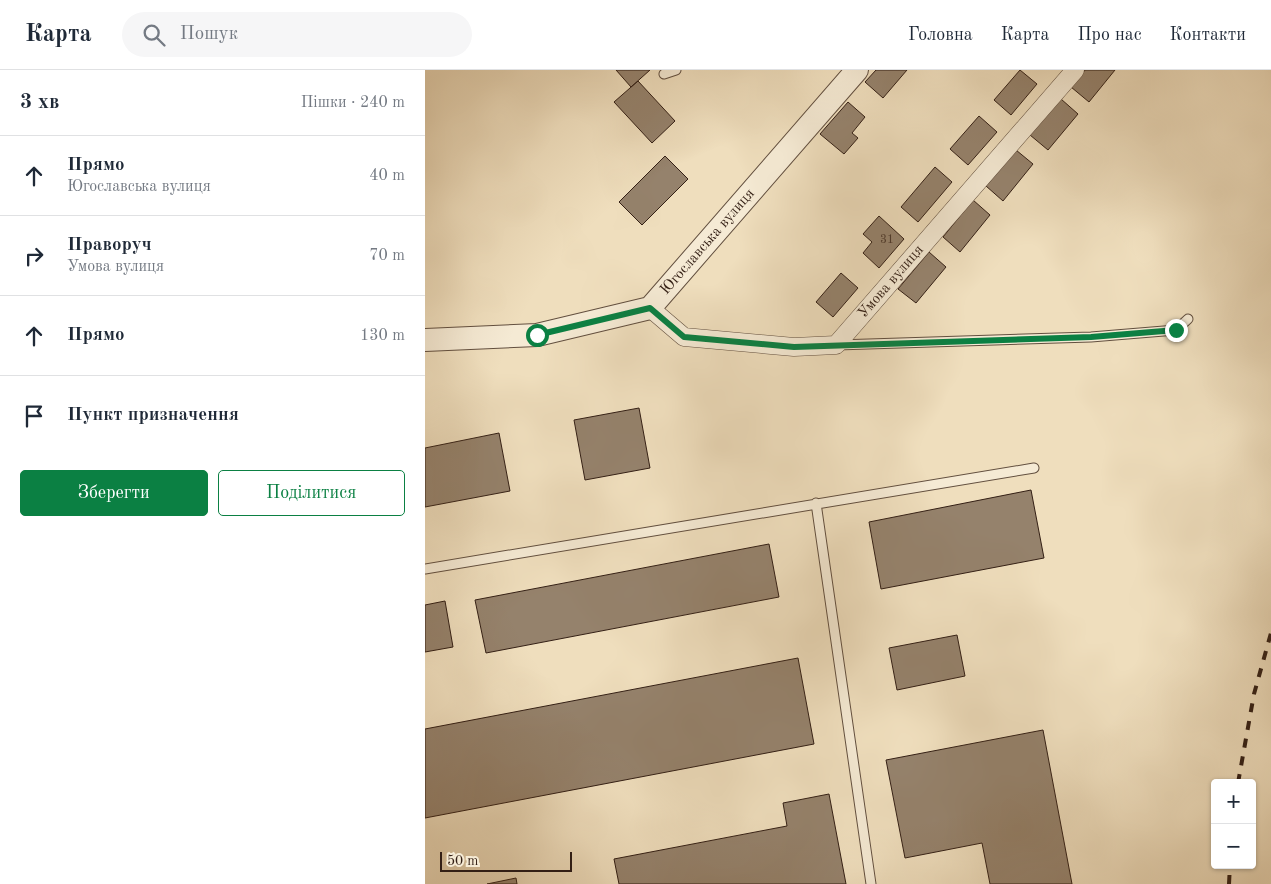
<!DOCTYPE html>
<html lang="uk">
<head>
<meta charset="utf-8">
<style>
  :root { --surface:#fff; --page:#f6f6f7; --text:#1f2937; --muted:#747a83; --line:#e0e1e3; --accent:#0b8043 }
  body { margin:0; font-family:"Old Standard TT",serif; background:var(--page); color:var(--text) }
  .controls { position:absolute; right:15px; bottom:15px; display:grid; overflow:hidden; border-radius:5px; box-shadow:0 1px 4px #0004 }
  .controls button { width:45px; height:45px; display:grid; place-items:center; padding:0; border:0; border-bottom:1px solid var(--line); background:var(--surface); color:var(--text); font:25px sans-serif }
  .scale { position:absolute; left:15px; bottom:12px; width:132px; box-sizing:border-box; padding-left:5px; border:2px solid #331f15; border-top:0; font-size:14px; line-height:18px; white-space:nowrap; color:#331f15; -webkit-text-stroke:4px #f5ead4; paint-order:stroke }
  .stop { position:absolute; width:15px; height:15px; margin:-11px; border:4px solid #0b8043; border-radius:50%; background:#fff }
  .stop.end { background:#0b8043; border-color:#fff; box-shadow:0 1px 5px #0008 }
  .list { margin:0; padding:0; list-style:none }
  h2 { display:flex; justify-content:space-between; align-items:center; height:65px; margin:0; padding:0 20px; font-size:21px }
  h2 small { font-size:16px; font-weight:400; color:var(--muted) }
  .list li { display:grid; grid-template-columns:32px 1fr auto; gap:15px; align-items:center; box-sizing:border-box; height:80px; padding:0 20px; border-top:1px solid var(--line) }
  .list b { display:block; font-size:19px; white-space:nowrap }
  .list p { margin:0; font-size:16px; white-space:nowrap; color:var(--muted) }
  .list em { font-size:16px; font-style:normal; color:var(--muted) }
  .actions { display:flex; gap:10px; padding:15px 20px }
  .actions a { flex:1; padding:11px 0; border:1px solid var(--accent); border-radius:5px; text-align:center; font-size:18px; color:var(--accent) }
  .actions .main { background:var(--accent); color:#fff }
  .icon { flex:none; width:28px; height:28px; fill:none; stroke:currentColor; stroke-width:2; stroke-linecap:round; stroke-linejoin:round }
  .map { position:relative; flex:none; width:846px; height:814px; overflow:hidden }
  header { display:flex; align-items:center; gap:30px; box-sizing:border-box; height:70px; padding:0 25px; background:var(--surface); border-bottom:1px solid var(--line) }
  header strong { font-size:24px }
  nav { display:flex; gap:28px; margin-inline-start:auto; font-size:18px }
  .search { width:350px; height:45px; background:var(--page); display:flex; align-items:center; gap:12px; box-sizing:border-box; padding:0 18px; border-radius:28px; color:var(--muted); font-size:19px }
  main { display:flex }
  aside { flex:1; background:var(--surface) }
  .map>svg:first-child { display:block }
  .building { fill:#95826c; stroke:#331f15 }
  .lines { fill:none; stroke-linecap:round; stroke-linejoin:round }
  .service-casing { stroke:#624f3f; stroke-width:11 }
  .minor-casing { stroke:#624f3f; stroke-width:19 }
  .tertiary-casing { stroke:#624f3f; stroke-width:24 }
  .service { stroke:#f5ead4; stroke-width:9 }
  .minor { stroke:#f5ead4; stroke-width:18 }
  .tertiary { stroke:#f5ead4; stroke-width:22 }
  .rail { stroke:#331f15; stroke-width:4; stroke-dasharray:9 9; stroke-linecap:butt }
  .route { stroke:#0b8043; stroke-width:6 }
  .labels { text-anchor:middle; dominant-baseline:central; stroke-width:4; stroke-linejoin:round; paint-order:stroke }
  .number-label { font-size:12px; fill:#4c382b }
  .street-label { font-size:15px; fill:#331f15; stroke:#f5ead4 }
</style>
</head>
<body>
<header>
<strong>Карта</strong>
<div class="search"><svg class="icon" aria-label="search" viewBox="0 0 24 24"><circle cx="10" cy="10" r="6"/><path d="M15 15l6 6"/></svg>Пошук</div>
<nav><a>Головна</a><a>Карта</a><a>Про нас</a><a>Контакти</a></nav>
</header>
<main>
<aside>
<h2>3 хв<small>Пішки · 240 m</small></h2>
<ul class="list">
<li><svg class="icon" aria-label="ahead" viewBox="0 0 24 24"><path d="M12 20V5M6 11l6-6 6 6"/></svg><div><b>Прямо</b><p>Югославська вулиця</p></div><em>40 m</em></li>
<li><svg class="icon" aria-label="right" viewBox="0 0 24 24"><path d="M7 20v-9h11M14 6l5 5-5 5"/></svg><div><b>Праворуч</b><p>Умова вулиця</p></div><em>70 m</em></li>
<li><svg class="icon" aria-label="ahead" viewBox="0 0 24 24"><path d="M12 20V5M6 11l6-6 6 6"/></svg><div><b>Прямо</b></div><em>130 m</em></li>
<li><svg class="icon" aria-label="arrive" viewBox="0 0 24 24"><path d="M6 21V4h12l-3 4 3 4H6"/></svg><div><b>Пункт призначення</b></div></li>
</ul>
<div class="actions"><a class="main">Зберегти</a><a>Поділитися</a></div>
</aside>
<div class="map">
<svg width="846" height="814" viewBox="0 0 846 814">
  <rect width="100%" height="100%" fill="#efdebd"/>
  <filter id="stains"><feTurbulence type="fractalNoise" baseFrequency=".004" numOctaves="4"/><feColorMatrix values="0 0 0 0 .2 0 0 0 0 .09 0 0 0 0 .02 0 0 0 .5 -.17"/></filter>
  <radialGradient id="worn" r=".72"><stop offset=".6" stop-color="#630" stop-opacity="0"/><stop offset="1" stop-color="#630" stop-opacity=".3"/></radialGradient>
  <path class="building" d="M191 0H225L206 17Z
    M451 0H482L458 28 440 12Z
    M595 0 612 14 586 45 569 30Z
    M660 0H690L664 32 646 17Z
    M213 11 250 51 227 73 189 32Z
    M636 29 653 44 623 80 605 65Z
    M423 32 440 47 427 63 433 68 419 84 395 64Z
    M554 46 572 62 543 95 525 79Z
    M591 80 608 94 578 131 561 116Z
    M240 86 263 109 217 155 194 132Z
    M510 97 527 112 493 152 476 137Z
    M548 130 565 145 535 182 518 167Z
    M454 146 479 169 454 198 438 183 447 172 438 164Z
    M504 182 521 197 491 233 473 219Z
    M416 203 433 218 408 247 391 232Z
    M214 338 225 398 160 410 149 350Z
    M74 363 85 421 0 437V378Z
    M606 420 619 488 456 519 444 452Z
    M344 474 354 527 61 583 50 530Z
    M20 531 28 577 0 582V535Z
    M532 565 540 606 472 620 464 578Z
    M373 588 389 674 0 748V659Z
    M618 660 647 814H565L557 773 480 788 461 690Z
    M404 724 421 814H194L189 789 362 756 358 733Z
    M91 808 92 814H62Z"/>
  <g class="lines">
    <defs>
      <path id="service" d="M239 4 251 0
        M412 275 666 267 751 260 763 249
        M391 433 446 814
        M0 499 609 398"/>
      <g id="minor">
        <path id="s1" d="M225 238 259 267 369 277 411 275 650 0"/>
      </g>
      <g id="tertiary">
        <path id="s2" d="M0 270 112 265 225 238 432 0"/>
      </g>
    </defs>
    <use href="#service" class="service-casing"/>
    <use href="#minor" class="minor-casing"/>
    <use href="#tertiary" class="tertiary-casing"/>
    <use href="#service" class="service"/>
    <use href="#minor" class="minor"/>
    <use href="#tertiary" class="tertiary"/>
    <path class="rail" d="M813 713 829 624 846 563
      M804 814 805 795"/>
  </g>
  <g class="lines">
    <path class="route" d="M112 265 225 238 259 267 369 277 666 267 751 260"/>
  </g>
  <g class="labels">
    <g class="number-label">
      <text x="462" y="170">31</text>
    </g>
    <g class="street-label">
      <text stroke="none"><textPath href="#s2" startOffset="316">Югославська вулиця</textPath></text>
      <text stroke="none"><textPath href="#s1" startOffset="281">Умова вулиця</textPath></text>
    </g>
  </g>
  <rect width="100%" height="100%" filter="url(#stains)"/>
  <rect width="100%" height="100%" fill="url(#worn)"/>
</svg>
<div class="controls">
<button>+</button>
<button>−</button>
</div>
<div class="scale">50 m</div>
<div class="stop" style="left:112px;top:265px"></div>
<div class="stop end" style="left:751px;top:260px"></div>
</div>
</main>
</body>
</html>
